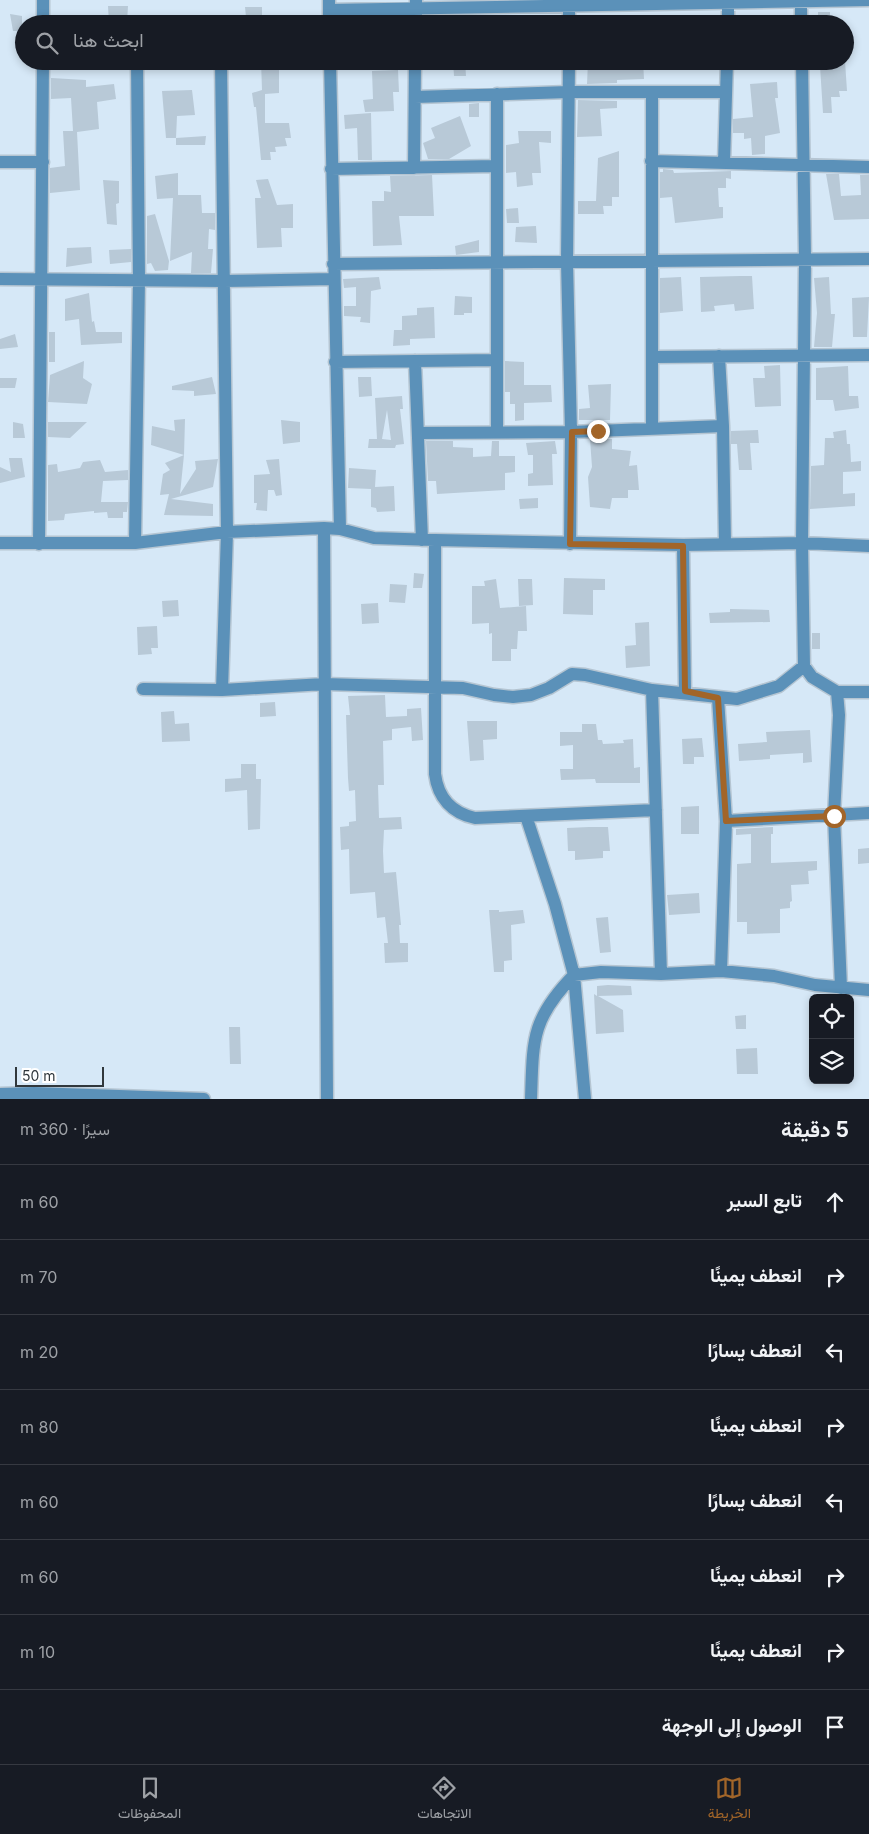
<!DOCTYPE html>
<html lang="ar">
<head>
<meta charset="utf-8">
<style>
  :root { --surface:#171b24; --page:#20242c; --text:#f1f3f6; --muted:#9ea1a6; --line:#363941; --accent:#a26529 }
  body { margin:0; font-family:Inter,Vazirmatn,sans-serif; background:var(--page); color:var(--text); direction:rtl }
  .controls { position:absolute; right:15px; bottom:15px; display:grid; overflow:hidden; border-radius:8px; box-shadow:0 2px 8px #0003 }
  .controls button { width:45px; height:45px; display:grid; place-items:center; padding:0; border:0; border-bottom:1px solid var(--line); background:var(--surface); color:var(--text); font:25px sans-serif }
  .scale { position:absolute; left:15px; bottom:12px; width:89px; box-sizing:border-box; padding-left:5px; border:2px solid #30373c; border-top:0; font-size:14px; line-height:18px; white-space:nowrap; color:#30373c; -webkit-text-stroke:4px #fff; paint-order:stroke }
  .stop { position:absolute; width:15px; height:15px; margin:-11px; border:4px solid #a26529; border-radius:50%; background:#fff }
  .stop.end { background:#a26529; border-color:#fff; box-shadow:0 1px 5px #0008 }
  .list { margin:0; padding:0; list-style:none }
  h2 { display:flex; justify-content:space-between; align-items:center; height:65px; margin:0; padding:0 20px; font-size:21px }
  h2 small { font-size:16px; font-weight:400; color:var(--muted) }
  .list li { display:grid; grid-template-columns:32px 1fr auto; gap:15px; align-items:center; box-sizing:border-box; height:75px; padding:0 20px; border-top:1px solid var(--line) }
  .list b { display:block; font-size:19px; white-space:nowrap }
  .list em { font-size:16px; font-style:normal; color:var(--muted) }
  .icon { flex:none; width:28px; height:28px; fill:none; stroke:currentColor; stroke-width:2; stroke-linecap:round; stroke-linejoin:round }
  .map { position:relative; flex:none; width:869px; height:1099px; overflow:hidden; direction:ltr }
  .search { position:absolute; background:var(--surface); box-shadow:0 2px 8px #0003; left:15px; right:15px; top:15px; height:55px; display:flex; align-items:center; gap:12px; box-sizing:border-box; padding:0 18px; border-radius:28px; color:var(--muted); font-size:19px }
  .sheet { height:665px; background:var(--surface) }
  nav { display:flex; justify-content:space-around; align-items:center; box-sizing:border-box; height:70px; border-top:1px solid var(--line); background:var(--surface); font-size:14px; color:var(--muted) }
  nav a { display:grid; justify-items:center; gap:2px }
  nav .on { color:var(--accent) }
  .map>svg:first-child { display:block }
  .building { fill:#b8c9d7; fill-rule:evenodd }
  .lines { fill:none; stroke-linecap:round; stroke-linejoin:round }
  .minor-casing { stroke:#b5c5d2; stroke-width:15 }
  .minor { stroke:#5b91b9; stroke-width:12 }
  .route { stroke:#a26529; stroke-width:6 }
</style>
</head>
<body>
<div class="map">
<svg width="869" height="1099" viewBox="0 0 869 1099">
  <rect width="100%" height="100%" fill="#d6e8f7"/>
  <path class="building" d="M108 6H128L127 22 109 23Z
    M245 7H262V16L246 17Z
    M818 12H830V24H818Z
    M10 14 22 16V31H13Z
    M261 61H279V93L265 94V123H289L291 138H285L287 146 275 147 276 152H270L271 160H261L256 107H254L252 93 262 90Z
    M453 61H465L466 76H454Z
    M588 61H643L644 79 617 80V83L587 84Z
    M836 61H845L847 91H839L840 97H831L832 113H823L820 66 836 65Z
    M398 70 399 92H393L394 111 365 112 363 100 373 99 372 71Z
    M51 78 86 80V87L114 84 116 99 97 102 99 129 77 132 80 190 50 193V168L65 166 63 131H73L71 98 51 99Z
    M777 82 778 98H775L780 133 765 136V154L752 155 751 138 744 139V133H733V119L753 117 750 84Z
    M192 90 195 115 177 116 176 138H166L162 91Z
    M578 100 617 101V108L600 109 602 136 577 137Z
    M479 103V117H469V104Z
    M371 113 372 160H358L357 128 345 129 344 115Z
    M460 116 471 146 449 159H428L423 143 435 138 431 128Z
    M518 131H551V143L539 142 541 173H532L533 185 517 187 516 172 506 173V145L519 143Z
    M206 136 205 145H176V138Z
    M619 151V197H612V206H603L604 214H578V201H596L598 158Z
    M663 169 673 170 674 173 731 171V179L726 178V188H718L719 207H723V218L675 223 672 197 660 198V172H663Z
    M178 173V195H201L202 213H215V230L209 229 208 249H213L211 273H191L192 252 170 261 173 198 157 199 155 176Z
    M826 174H839L841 196 861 195 860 175H869V219L834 220Z
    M432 175 434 216H399L402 245 373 246 372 201H384V191L391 192 390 176Z
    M268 179 277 205 293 204V228H281L282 247 257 248 255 198H261L256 180Z
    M103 180 119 181V203L116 204 117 225 107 224Z
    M518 208 519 223H507L506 209Z
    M155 214 169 261 168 270 155 271 151 263 147 264V216Z
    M536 226 537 243 515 242 516 227Z
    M479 240V252L456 255 455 246Z
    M91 247 92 263 66 267 67 248Z
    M131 249V262L110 264 109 250Z
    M740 276H752L754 309 735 311 734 304 714 306 715 311 701 312 700 277Z
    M379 277 381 289 371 291 370 323 360 322 361 317 344 316V306H356V287L344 288 343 279Z
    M681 277 683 311 660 313V278Z
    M829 277 831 314H835L832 347H814L817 313 814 278Z
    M89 293 92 322 94 321 96 332H122V343L81 345 79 319 65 321V299Z
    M455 296 472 297V313H464V315H454Z
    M869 297 867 337H853L852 298Z
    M434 307 435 338 410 339V345L393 346 394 330H402V316L417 315V308Z
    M49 332H55V362H49Z
    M15 334 18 347 0 349V339Z
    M84 361 83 378 92 384 87 404 48 402 50 375Z
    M505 361 524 362V385H551L552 402 524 403V420L515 421V404H510V392H505Z
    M780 365 781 406 755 407 753 378H765L764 366Z
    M848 366 849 396H858L859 408 835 411 833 400H816V368Z
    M212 377 216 394 194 396V391L172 390V386Z
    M358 377H371L372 396 359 397Z
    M0 378H17L15 388H0Z
    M611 384 610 420H579V409L590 408 588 385Z
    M402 396 403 409H400L404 444 396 445 395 448H368L369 439H377L375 398ZM387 410 391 440 382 439Z
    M185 419 184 455 151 445 152 426 175 431 174 420Z
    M281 420 300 422V442L283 444Z
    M13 422 23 424 25 438H13Z
    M48 422H87L70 438 48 437Z
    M758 430 759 443H750L752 470H739L737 444H731V431Z
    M846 430 847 444H850L851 462 861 461V471L843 472V494L855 493V506L810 509 811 466 824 465 825 438H834L833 432Z
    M590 439H612V449L631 451 629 466 637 465 639 490H628V498H612L610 509 590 507 588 477 592 467Z
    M426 441H453V447L473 448V457L491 456 492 441H499V456H515V472L505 473V490L437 494 436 481H428Z
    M555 441 557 454H552L553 485 528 486V474L533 473V455H528L526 443Z
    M184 455 180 494 196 469 195 461 218 459 213 487 171 499 213 504V516L164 515 169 494 160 495 163 474 170 470 165 463Z
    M9 458H22L25 477 0 483V467L11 472Z
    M279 459 282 495 276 496 274 490H268L267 511 256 510 257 503H254V475L270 474 266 460Z
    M100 460 105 472 128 470V480L103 481 101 502H128L127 512H123V518H108L107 512 94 513V511L65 514 64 520 48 521V465L57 464 58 472 80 468 83 462Z
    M349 468 376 470 375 487 394 486 395 511 377 512 376 508 371 507V489L348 488Z
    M538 498V508L520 509 519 499Z
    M414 573 424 574 422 588H413Z
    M564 578 605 579V590H593V615L563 614Z
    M496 579 500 608 526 606 527 631H518L517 649H511V661H492V633L489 634V623L472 624V586H485L484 581Z
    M518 579H532L533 605 519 606Z
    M390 584 407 585 405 603 389 602Z
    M178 600 179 616 163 617 162 601Z
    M378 603 379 623 362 624 361 604Z
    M730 609 769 610 770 622 710 623 709 613 730 612Z
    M649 622 650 666 626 668 625 646 636 645 635 623Z
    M157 626 158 648H151L152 654 138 655 137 627Z
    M812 633H820V649H812Z
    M385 695 386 717 407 716V709L421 708 423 740 412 741 411 727 392 729V740L383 741 384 785H378L379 818 401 817 402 829 384 830 383 851 384 873 396 872 401 925H399L400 943H408V962L385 963 384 943H388L385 917 377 918 375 892 350 894 349 849 341 850 340 827 349 826V822L356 821 355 790 349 791 348 778 346 715H350L348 696Z
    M275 702 276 716 260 717V703Z
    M174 711 175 724 189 723 190 741 162 742 161 712Z
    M467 721H497V739L483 740 484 760 470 761Z
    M582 724H596L598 740H602L603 744 624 743 623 740 633 739 634 768 640 767V783H596L595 779 561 780 560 769H573V745L560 746V732H582Z
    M810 730 812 762 803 763V753L770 755V759L739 761 738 744 767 742 766 732Z
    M702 738 704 757H694V764H683L682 739Z
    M241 764H256V779H261L260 829 248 830 247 790 225 792V779L241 778Z
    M699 806V834H681V807Z
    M589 827H608L610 851H603V858L575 860V851H568L567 828Z
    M773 827V834H771V863L817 861V870L808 871 809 884 791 885 792 901 790 902V908L780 909V933L747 934V922H737V864L751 863V834L736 835V829Z
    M869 848V863L858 864V849Z
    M699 893 700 913 669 915 667 895Z
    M489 910H499V912L523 910 525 923 511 925 512 960 504 961V972H494Z
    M608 917 611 952 600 953 596 918Z
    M608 985 631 986 632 995 598 996 623 1010 624 1032 596 1034 594 994 597 996V986Z
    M746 1015V1029H736L735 1016Z
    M229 1027H240L241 1064H230Z
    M757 1048 758 1074H737L736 1049Z"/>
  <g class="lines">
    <defs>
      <path id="minor" d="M43 0V24
        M329 0V24
        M416 0V24
        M801 0V24
        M329 10 869 0
        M569 24V0
        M728 24V0
        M221 61 227 532 222 690
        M330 61 340 529
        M569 61 567 262 571 432 570 544
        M802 61 805 259 802 543 804 666 812 677 837 692H869
        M652 92V429
        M497 94V431
        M415 97 568 92H726
        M651 161 869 167
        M0 162H43
        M724 163 727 61
        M414 168 415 61
        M331 169 496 166
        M333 264 869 259
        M0 279 224 281 333 279
        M719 356 723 426 725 544
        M654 357 869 355
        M415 361 422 540
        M335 362 497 360
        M418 433 571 432 723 426
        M324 528 327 1099
        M435 540V774C438 798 452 813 475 818L656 810
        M0 543H135L227 532 324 528 340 529 374 538 435 540 683 545 802 543 869 546
        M135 543 139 279 137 61
        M39 544 43 61
        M683 545 685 691
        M143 689 222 690 324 684 463 688 494 695 513 697 531 695 549 688 572 674 585 675 652 690 737 699 779 686 804 666
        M652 690 661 974
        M837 692 839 715 834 816 841 988
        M718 698 726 821 721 971
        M526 816 555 904 574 975 585 1099
        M726 821 869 813
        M0 1094 34 1093 204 1099
        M531 1099C533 1040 531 1019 574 975L601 972 661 974 721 971 774 976 815 985 869 990"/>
    </defs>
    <use href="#minor" class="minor-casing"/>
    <use href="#minor" class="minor"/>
  </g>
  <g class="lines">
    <path class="route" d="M598 431 572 432 570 544 683 546 685 691 718 698 726 821 834 816"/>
  </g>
</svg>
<div class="controls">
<button><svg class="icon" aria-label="locate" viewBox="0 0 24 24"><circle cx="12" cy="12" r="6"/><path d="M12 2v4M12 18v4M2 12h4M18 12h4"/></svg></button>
<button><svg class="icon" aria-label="layers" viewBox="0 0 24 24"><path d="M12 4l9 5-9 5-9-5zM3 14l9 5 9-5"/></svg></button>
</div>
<div class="scale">50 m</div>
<div class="stop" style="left:834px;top:816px"></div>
<div class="stop end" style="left:598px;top:431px"></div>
<div class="search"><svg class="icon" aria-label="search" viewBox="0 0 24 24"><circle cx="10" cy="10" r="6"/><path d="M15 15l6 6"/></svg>ابحث هنا</div>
</div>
<section class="sheet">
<h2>5 دقيقة<small>سيرًا · 360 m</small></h2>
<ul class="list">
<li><svg class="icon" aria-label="ahead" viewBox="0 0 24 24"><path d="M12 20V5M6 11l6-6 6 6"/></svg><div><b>تابع السير</b></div><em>60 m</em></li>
<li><svg class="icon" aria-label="right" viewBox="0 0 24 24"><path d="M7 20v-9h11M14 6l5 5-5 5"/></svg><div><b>انعطف يمينًا</b></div><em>70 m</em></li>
<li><svg class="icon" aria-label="left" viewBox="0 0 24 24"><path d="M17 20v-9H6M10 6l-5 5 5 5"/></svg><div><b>انعطف يسارًا</b></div><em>20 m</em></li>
<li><svg class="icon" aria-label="right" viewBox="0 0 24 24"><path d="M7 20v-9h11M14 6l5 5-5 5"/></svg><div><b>انعطف يمينًا</b></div><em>80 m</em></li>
<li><svg class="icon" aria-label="left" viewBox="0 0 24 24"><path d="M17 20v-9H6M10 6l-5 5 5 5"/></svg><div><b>انعطف يسارًا</b></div><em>60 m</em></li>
<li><svg class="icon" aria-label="right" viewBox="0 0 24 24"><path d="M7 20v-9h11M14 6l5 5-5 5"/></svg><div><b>انعطف يمينًا</b></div><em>60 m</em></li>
<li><svg class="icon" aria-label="right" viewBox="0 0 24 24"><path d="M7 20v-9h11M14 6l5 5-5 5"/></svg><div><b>انعطف يمينًا</b></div><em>10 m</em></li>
<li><svg class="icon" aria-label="arrive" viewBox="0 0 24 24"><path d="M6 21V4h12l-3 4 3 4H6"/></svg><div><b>الوصول إلى الوجهة</b></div></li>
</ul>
</section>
<nav>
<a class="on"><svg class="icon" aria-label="map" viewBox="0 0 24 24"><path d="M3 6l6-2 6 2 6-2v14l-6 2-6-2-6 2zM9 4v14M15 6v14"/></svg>الخريطة</a>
<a><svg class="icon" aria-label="directions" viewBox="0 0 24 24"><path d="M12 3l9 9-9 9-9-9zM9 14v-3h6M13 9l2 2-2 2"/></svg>الاتجاهات</a>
<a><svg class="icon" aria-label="saved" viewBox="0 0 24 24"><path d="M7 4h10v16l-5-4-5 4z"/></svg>المحفوظات</a>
</nav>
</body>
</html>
